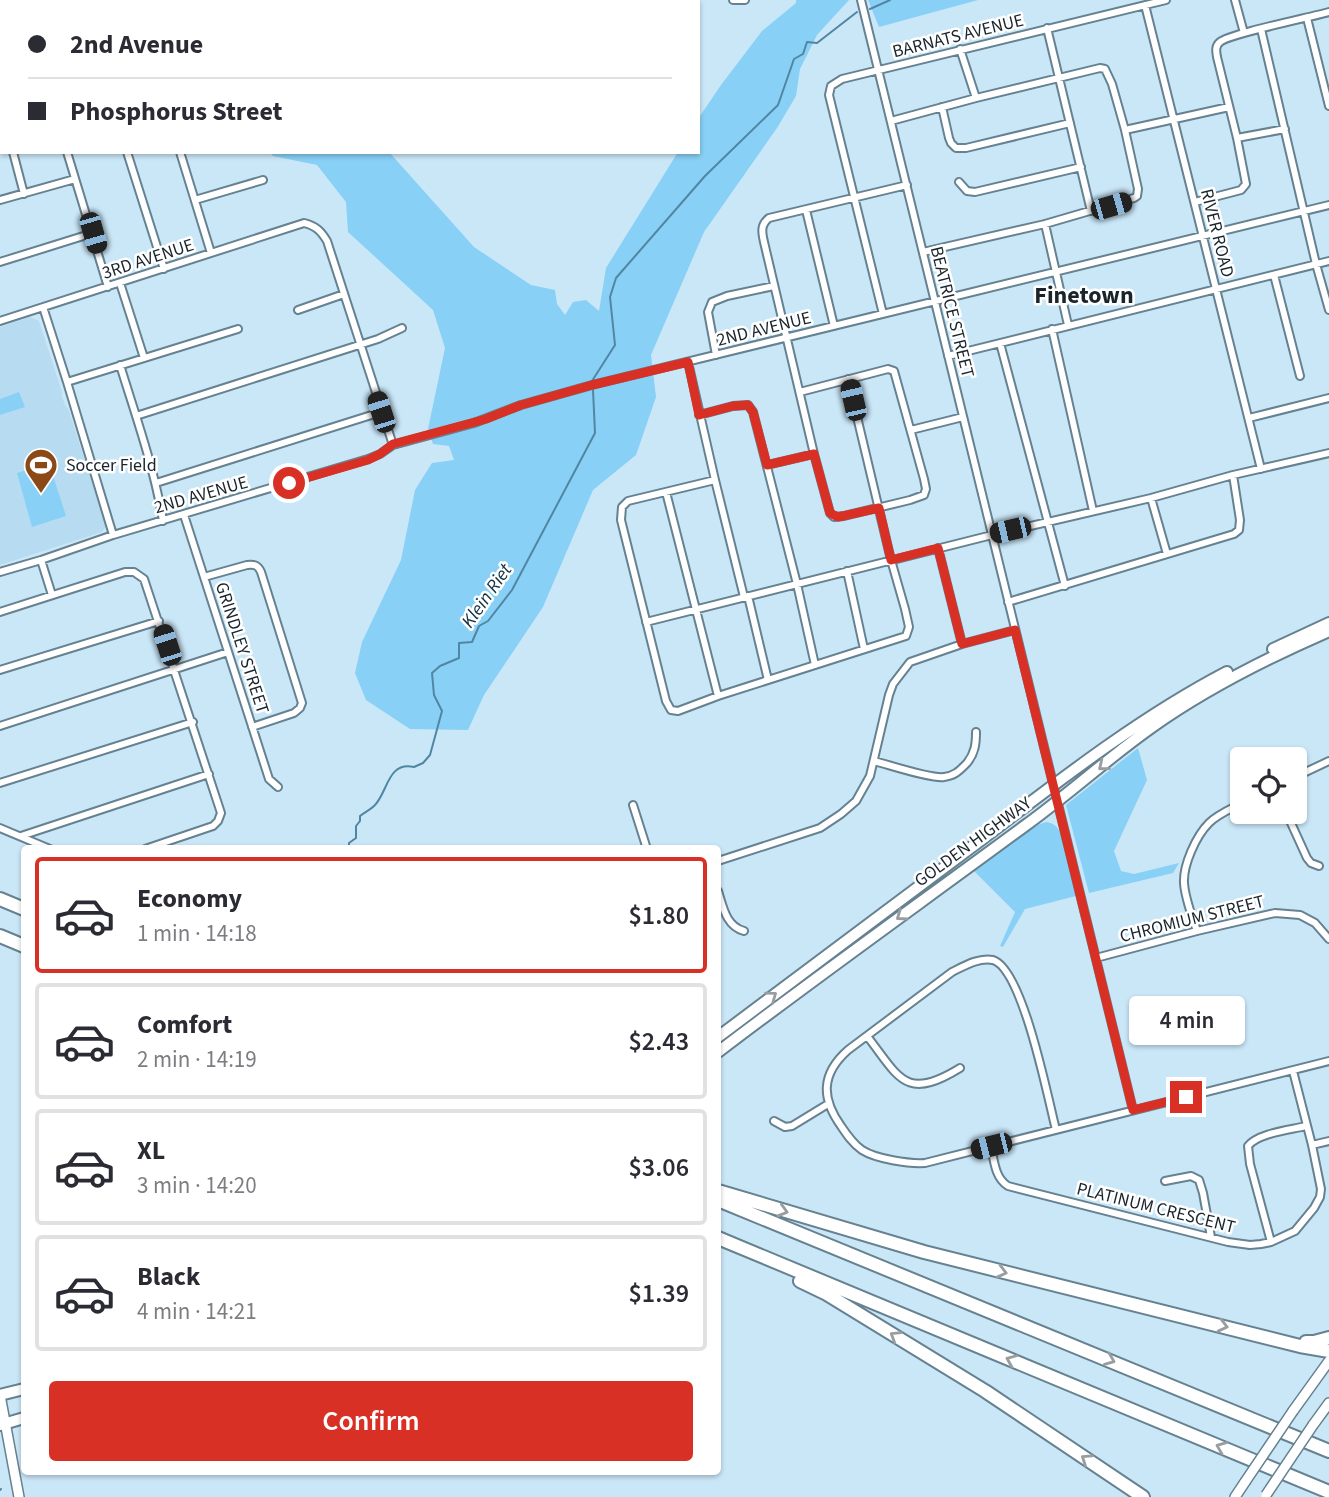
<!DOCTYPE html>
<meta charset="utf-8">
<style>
body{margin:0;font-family:"Source Sans 3",sans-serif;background:#f2f2f3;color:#2b2b33;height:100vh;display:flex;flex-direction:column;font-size:26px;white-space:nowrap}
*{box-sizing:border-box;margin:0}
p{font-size:23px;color:#7c7c81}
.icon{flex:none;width:38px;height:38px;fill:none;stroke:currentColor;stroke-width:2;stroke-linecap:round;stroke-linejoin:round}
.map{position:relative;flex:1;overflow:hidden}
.sheet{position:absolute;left:21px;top:845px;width:700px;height:630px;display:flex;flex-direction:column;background:#fff;border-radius:7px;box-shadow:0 2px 5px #0004}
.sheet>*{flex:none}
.banner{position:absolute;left:0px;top:0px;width:700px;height:154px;box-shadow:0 2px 5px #0004;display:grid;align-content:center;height:154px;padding:0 28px;background:#fff}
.controls{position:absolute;left:1230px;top:747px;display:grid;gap:14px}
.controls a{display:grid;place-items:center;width:77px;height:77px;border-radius:7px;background:#fff;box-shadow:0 2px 5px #0004;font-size:35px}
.end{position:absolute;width:32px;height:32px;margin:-16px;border:9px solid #d93025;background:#fff;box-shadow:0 0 0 4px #fff}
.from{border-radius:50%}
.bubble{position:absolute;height:49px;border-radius:7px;background:#fff;box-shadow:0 2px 5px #0004;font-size:23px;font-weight:600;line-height:49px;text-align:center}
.car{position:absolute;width:21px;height:42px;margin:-21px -10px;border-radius:9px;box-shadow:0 0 5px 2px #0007;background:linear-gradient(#222 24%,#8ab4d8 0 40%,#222 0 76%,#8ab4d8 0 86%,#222 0)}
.banner b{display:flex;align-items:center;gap:24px;height:66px;font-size:26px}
.banner b+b{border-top:2px solid #e1e1e2}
.banner i{width:18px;height:18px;background:#2b2b33}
ul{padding:12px 0 0;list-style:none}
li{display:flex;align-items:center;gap:21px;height:116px;margin:0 14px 10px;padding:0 14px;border:4px solid #e1e1e2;border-radius:7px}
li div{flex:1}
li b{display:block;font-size:26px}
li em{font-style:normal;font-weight:600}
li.selected{border-color:#d93025}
li>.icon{width:63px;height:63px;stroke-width:1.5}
.action{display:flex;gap:14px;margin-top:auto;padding:14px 28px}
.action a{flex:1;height:80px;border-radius:7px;background:#d93025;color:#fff;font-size:28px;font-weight:600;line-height:80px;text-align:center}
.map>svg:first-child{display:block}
.built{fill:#b7dcf1}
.green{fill:#88d0f6}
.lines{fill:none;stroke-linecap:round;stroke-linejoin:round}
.stream{stroke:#5186a3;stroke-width:2}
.minor-casing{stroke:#668190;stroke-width:10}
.secondary-casing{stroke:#668190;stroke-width:12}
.primary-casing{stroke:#668190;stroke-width:14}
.motorway-casing{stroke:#668190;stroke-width:16}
.minor{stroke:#fff;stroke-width:6}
.secondary{stroke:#fff;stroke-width:9}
.primary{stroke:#fff;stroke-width:10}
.motorway{stroke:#fff;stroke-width:12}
.secondary-bridge-casing{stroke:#668190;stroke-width:12;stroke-linecap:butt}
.secondary-bridge{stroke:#fff;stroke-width:9}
.oneway{stroke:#989da0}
.route{stroke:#d93025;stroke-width:9}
.labels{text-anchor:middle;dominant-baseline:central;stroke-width:5;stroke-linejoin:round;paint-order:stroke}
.street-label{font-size:18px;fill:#1a252b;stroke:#fff}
.poi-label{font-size:18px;fill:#1a252b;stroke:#fff;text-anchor:start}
.water-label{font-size:19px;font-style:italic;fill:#103141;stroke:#fff}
.district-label{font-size:24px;font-weight:bold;fill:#1a252b;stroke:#fff}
</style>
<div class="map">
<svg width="1329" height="1497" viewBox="0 0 1329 1497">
<rect width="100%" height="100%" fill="#cae7f8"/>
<path class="built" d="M30 317 39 321 62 392V397L66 407 68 408 106 526 102 532 0 565V327Z"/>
<path class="green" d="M796 0H849L817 35 800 69 796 96 777 128 704 232 651 355 656 397 636 455 593 490 543 607 484 695 468 730 410 729 366 700 355 673 362 642 401 560 415 490 432 463 454 460 449 446 433 444 428 429 445 348 433 310 348 232 346 202 317 165 273 156 270 152H389L474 247 531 285 555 290 557 304 565 315 573 302 586 300 599 311 606 268 678 152H698V119L721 85 762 31 796 3Z
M868 0H978L879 27Z
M19 392 25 407 0 415V399Z
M49 463 66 516 32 527 17 473Z
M1138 748 1147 780 1114 851 1121 871 1134 874 1179 863 1173 873 1089 893 1066 805Z
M1046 822C1054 823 1057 826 1061 834L1076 896 1025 909 1003 947 1000 946 1015 912 974 871 1037 825Z"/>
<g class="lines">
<path class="stream" d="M870 9 890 0
M592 381 615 345 610 297 616 278 705 176 778 105 794 59 803 54 807 42 817 43 857 12
M349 849V843L356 838V826L360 821V816C365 812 370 810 374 806 388 793 387 761 414 767L423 763 430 755 442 711 434 695 432 673 440 666 459 658V643L472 642 479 626 488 621 512 590 595 433 593 390
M0 1490 1 1489"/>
<defs>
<path id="minor" d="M223 0 224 2
M476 0 477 2 482 0
M612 0V2
M674 0 675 2
M733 0H745
M861 0 1133 1110
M1235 0 1244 33
M0 1 11 0
M207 2 213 0
M395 2 402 0
M1145 5 1261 469
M1307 18 1329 106
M1047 28 1091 211
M1261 29 1316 264 1329 310
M960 49 976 98
M0 68H2
M0 73 2 74
M942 107 949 138 951 143 956 148H966L1070 123
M891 121 976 98 1100 68 1105 69 1112 84 1125 130 1138 189 1137 196 1134 198 1045 224 923 252
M0 125H2
M1125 130 1229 107
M1237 138 1285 129
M13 152 24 194
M67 152 108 287
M127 152 164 269
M180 152 211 253
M959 182 967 191 975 192 1081 167
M0 200 75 179
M195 200 263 180
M1195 202 1241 190 1246 184 1237 138 1217 57C1216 51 1215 46 1220 42 1228 34 1312 17 1329 12
M806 210 834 326
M1045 224 1068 325
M0 262 93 233
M1274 275 1300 376
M120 283 144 358
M43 307 67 382 113 535
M298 310 344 294
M883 314 829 95 831 86 842 79 1166 0
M0 321 304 223C316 226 321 231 327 241L393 445
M1052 329 1093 511
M1000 343 1065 586
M716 355 708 312 712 302 727 296 774 286
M948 356 1329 261
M688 362 715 480 744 597
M120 365C136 417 154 467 163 521
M67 382 238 329
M800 392 888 369 894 371 924 479 926 489 924 495 910 500 844 516 834 517 830 513 814 454 764 242C762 233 760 225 769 218L907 185
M699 415 733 406 748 405 753 412 797 584 815 665
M136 416 378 339 402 328
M1249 418 1329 398
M911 430 963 417
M767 465 814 454
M715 480 628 501 622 507 621 520 666 701 671 710 678 711 718 696 906 636 909 627 905 609 891 560 848 379
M156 483 381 412
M666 492 718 696
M1151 498 1167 554
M184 515 269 779 278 787
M938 548 962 644
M41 560 52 595
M847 571 864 649
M0 572 41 560 113 535 368 459 380 454 393 445 474 423 521 405 592 385 1329 205
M204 577 247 565C254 564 258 565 261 572L302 703 300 708 294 713 252 727
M748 596 768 680
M1008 602 1234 534 1239 530 1240 520 1233 475
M0 612 125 572H134L144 579 221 813 218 821 213 826 145 849
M646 622 992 535 1151 498 1233 475 1329 453
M0 670 159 621
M0 726 228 652
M874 761C890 765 931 779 944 777 955 776 960 770 967 763 975 753 976 744 976 732
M1295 777 1329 761
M0 783 193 722
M633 805 647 849
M1286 812 1307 858 1311 863 1319 866
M0 828 50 849
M21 836 209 774
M718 861 820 828 841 814 856 801 870 776 889 695 893 684 910 662 962 644 1015 630
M718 891C723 907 726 926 744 931
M1197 931C1192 916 1185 899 1184 883 1183 865 1196 836 1209 823 1218 814 1231 809 1242 803
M1096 958 1197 931 1275 913 1300 915 1315 923 1329 939
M867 1036C899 1077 905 1102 960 1068
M774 1121 785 1127 792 1126 828 1104
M1056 1130C1048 1099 1023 969 993 960 979 957 964 966 952 972L848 1050C821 1074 821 1098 841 1126 847 1135 853 1144 862 1150 876 1159 909 1164 925 1163L1329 1061
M1312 1145 1329 1141
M991 1146C994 1161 995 1178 1008 1186L1228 1242 1250 1245 1261 1244 1271 1242 1295 1231 1314 1208 1320 1197 1321 1189 1312 1145 1293 1071
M1165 1181 1191 1176 1199 1180 1203 1193 1211 1237
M1271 1242 1250 1164 1248 1146C1258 1133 1290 1130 1306 1126"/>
<path id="secondary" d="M0 1395 19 1497
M1293 1411 1329 1361
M1313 1425 1329 1403
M1235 1497 1245 1482"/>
<path id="primary" d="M1273 649 1329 623
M718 1037C801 974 885 912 969 849 1051 787 1135 720 1227 672
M718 1052C819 975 923 901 1026 825 1069 794 1108 758 1152 727 1207 688 1267 658 1329 631
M0 1395 24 1389
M0 1425 24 1418"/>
<path id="motorway" d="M0 899 24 909
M0 936 24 946
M718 1191 924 1252 1300 1346 1329 1351
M718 1200 1329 1451
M718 1238 1329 1492
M800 1281 825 1293 985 1391 1143 1497
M1306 1342H1314L1329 1338"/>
</defs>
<use href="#minor" class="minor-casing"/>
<use href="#secondary" class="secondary-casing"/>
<use href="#primary" class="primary-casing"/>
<use href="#motorway" class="motorway-casing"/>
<use href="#minor" class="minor"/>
<use href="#secondary" class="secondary"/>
<use href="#primary" class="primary"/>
<use href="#motorway" class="motorway"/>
<defs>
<path id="secondary-bridge" d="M1245 1482 1293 1411
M1266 1495 1313 1425"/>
</defs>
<use href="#secondary-bridge" class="secondary-bridge-casing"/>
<use href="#secondary-bridge" class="secondary-bridge"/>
</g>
<defs><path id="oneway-chevron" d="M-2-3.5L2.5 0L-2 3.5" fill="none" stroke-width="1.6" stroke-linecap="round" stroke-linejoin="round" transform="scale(1.75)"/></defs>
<g class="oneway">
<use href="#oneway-chevron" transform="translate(1103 766) rotate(141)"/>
<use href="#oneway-chevron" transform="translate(901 916) rotate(145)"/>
<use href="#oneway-chevron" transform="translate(772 996) rotate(-36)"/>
<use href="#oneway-chevron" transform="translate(783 1211) rotate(16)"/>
<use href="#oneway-chevron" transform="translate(1002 1272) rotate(14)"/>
<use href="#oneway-chevron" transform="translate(1223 1326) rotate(14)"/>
<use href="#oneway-chevron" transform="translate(895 1336) rotate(-148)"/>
<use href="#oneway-chevron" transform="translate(1011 1360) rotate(-157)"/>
<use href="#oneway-chevron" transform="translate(1110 1360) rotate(22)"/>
<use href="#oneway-chevron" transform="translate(1221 1447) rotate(-158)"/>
<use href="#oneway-chevron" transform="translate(1086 1459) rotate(-146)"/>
</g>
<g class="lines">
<path class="route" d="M289 483 368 460 380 454 393 444 486 419 521 405 592 385 688 362 699 415 733 406 748 405 753 412 767 465 814 454 830 513 838 517 879 508 891 560 938 548 962 644 1015 630 1133 1110 1186 1097"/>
</g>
<defs>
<symbol id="stadium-pin" viewBox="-11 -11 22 30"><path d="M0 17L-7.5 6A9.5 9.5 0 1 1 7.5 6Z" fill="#8b4917" stroke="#fff"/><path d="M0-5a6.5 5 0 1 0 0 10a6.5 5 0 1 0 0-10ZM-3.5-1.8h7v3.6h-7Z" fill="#fff"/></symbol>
</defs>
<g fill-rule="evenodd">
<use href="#stadium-pin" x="22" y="446" width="38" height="52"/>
</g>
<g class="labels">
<g class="street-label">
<text transform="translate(958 36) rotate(-14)">BARNATS AVENUE</text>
<text transform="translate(1217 233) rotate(76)">RIVER ROAD</text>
<text transform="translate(148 259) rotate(-18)">3RD AVENUE</text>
<text transform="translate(952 312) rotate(76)">BEATRICE STREET</text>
<text transform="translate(764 329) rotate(-14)">2ND AVENUE</text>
<text transform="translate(201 495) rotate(-16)">2ND AVENUE</text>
<text transform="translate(242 648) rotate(72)">GRINDLEY STREET</text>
<text transform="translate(973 842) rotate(-36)">GOLDEN HIGHWAY</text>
<text transform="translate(1192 919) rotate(-14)">CHROMIUM STREET</text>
<text transform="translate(1156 1208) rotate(14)">PLATINUM CRESCENT</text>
</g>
<g class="poi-label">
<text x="66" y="465">Soccer Field</text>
</g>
<g class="water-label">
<text transform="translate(487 596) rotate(-55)">Klein Riet</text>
</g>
<g class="district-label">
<text x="1084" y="295">Finetown</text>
</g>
</g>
</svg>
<div class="controls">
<a><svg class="icon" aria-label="locate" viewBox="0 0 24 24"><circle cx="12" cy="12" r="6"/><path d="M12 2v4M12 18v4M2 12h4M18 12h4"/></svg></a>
</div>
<i class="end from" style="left:289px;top:483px"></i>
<i class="end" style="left:1186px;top:1097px"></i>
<div class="bubble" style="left:1129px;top:996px;width:116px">4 min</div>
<i class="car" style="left:1111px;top:206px;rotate:74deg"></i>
<i class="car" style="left:93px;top:233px;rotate:164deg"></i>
<i class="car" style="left:853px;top:400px;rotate:347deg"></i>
<i class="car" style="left:381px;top:412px;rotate:342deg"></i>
<i class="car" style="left:1010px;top:530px;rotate:257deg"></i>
<i class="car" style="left:167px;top:645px;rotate:342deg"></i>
<i class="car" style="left:991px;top:1146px;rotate:256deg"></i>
<div class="banner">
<b><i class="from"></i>2nd Avenue</b>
<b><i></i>Phosphorus Street</b>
</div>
<section class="sheet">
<ul>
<li class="selected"><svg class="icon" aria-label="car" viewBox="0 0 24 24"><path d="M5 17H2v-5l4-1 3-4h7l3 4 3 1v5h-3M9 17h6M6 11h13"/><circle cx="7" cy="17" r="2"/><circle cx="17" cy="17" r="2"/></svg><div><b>Economy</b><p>1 min · 14:18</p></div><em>$1.80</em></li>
<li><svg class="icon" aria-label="car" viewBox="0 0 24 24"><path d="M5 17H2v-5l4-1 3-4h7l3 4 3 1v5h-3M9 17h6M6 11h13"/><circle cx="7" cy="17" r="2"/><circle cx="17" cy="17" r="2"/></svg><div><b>Comfort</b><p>2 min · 14:19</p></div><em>$2.43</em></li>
<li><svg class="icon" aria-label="car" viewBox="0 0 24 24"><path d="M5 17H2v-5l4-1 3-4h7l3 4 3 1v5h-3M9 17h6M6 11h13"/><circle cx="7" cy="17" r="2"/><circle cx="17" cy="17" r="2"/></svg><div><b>XL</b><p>3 min · 14:20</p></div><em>$3.06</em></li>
<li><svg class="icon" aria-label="car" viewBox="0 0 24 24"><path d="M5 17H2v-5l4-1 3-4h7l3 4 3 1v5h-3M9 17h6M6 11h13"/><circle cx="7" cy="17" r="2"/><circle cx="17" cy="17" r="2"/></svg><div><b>Black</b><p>4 min · 14:21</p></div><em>$1.39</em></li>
</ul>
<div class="action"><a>Confirm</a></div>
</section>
</div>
